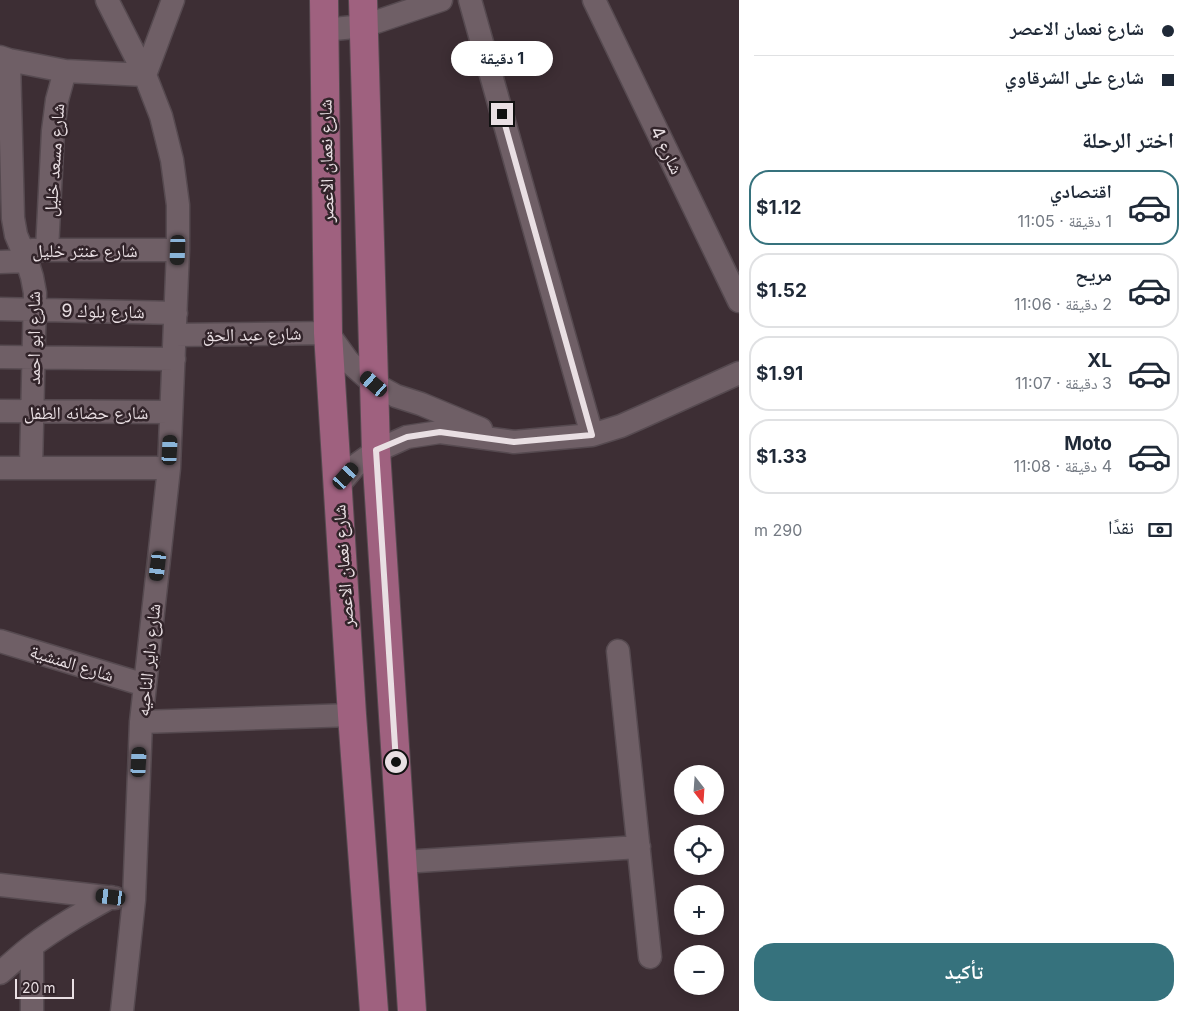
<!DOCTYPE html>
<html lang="ar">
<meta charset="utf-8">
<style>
body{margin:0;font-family:Inter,"Noto Naskh Arabic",sans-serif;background:#f2f2f3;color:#1f2937;direction:rtl;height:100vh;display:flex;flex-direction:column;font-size:19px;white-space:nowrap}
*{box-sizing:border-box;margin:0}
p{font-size:16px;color:#747a83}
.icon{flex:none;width:28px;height:28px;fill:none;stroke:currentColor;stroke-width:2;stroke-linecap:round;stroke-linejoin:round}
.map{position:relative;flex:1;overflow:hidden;direction:ltr}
.details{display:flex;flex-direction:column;background:#fff;width:450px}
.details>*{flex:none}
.guide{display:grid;align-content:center;height:110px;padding:0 15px;background:#fff}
.needle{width:32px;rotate:163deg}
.tools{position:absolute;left:674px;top:765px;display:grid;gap:10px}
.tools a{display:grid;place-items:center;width:50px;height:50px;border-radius:50%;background:#fff;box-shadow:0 2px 12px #0003;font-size:25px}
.scale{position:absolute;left:15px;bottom:12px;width:59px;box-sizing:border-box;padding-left:5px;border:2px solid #e9dfe3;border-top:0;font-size:14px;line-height:18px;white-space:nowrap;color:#e9dfe3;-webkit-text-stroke:4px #32242a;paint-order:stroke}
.end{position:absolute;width:22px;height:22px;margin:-11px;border:6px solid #e9dfe3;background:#111;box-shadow:0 0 0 2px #111}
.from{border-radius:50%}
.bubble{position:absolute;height:35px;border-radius:18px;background:#fff;box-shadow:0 2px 12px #0003;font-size:16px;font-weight:700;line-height:35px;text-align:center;direction:rtl}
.car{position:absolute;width:15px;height:30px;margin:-15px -8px;border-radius:6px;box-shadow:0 0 4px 1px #0007;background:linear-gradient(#222 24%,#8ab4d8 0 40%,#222 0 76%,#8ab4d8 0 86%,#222 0)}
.guide b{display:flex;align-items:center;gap:18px;height:48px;font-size:19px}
.guide b+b{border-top:1px solid #e0e1e3}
.guide i{width:12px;height:12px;background:#1f2937}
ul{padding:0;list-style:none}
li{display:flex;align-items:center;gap:15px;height:75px;margin:0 10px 8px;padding:0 5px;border:2px solid #e0e1e3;border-radius:20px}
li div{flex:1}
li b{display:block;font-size:19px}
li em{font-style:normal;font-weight:700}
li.selected{border-color:#36727d}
li>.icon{width:45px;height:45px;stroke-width:1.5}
h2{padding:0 15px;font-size:22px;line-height:60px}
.pay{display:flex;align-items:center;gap:12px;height:55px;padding:0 15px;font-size:19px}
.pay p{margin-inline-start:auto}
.action{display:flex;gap:10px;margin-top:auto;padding:10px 15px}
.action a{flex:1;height:58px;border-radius:20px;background:#36727d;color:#fff;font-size:20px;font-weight:700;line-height:58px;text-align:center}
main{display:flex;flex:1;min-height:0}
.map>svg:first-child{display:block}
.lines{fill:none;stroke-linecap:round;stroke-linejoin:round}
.minor-casing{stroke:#564a50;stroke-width:25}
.major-casing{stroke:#564a50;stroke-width:30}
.minor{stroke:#6f5f66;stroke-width:22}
.major{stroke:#9f617f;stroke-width:28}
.route{stroke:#e9dfe3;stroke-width:6}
.labels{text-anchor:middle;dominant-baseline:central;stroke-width:5;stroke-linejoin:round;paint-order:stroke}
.street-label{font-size:18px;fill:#e9dfe3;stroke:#32242a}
</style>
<main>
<section class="details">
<div class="guide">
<b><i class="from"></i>شارع نعمان الاعصر</b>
<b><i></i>شارع على الشرقاوي</b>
</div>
<h2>اختر الرحلة</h2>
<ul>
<li class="selected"><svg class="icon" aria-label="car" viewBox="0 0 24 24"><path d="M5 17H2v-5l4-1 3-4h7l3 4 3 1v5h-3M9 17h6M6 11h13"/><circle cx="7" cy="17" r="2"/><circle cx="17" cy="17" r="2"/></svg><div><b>اقتصادي</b><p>1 دقيقة · 11:05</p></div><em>$1.12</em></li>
<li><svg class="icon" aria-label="car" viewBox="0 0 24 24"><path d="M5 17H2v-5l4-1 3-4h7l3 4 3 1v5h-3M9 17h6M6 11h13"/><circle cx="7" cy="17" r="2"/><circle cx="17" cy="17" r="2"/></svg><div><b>مريح</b><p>2 دقيقة · 11:06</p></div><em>$1.52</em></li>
<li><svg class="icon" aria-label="car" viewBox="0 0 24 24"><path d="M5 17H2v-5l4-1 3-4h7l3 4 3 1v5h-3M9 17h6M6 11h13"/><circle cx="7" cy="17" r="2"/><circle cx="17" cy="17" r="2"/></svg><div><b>XL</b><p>3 دقيقة · 11:07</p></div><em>$1.91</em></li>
<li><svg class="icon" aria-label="car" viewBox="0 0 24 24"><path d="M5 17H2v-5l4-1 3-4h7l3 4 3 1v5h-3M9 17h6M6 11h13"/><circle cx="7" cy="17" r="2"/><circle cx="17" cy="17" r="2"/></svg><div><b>Moto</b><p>4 دقيقة · 11:08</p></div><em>$1.33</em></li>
</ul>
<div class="pay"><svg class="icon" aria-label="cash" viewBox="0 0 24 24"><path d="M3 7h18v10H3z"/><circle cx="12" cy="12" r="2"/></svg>نقدًا<p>290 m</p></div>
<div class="action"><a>تأكيد</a></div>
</section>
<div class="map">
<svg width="739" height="1011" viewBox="0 0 739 1011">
<rect width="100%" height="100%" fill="#3d2e34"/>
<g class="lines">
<defs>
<path id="minor" d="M107 0 145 75 161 116 172 160 178 205V250L169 468 141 722 134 900 122 1011
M470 0 592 435
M594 0 739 301
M324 30 364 26 441 0
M0 57 9 60 65 71 145 75
M9 60 13 218 16 235 27 261 32 277 35 293 31 468
M145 75 173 0
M32 250H178
M47 250 53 131 57 100 65 71
M0 262 27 261
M0 309 176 313
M175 335 328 333 348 361 374 384 396 396 421 404 481 429
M0 357 174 359
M0 411 171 412
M0 468H169
M338 486 355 466 376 451 407 437 440 432 514 442 592 435 621 426 646 415 739 373
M0 641 145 685
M618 651 650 957
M141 722 352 715
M402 862 639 847
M0 885 115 898
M0 973C11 964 21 954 32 946 57 927 84 912 111 897
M32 1011V946"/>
<path id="major" d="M324 0 328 333 352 715 374 1011
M363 0 376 451 412 1011"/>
</defs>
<use href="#minor" class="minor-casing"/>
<use href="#major" class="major-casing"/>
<use href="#minor" class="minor"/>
<use href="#major" class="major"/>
</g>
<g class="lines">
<path class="route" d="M396 762 376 450 407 437 440 432 514 442 592 435 502 114"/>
</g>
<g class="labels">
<g class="street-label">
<text transform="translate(667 150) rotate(64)">شارع 4</text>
<text transform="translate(54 160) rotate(-86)">شارع مسعد خليل</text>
<text transform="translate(326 161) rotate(-91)">شارع نعمان الاعصر</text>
<text x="85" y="250">شارع عنتر خليل</text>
<text transform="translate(103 311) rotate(1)">شارع بلوك 9</text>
<text transform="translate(252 334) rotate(-1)">شارع عبد الحق</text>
<text transform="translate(33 338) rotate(-90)">شارع ابو احمد</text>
<text x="86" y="412">شارع حضانه الطفل</text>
<text transform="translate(343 566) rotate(-94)">شارع نعمان الاعصر</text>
<text transform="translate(148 660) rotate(-84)">شارع داير الناحيه</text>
<text transform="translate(72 663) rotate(17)">شارع المنشية</text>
</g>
</g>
</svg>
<div class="tools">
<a><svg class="needle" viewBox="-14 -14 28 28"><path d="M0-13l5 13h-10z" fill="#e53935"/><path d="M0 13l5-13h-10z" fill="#747a83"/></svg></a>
<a><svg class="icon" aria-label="locate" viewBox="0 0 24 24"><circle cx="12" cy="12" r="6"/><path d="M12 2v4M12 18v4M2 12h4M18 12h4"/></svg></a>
<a>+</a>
<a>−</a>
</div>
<div class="scale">20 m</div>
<i class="end from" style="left:396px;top:762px"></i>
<i class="end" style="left:502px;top:114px"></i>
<div class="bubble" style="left:451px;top:41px;width:102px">1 دقيقة</div>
<i class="car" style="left:178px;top:250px;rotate:182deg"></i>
<i class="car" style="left:374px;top:384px;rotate:311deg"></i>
<i class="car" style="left:170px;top:450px;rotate:3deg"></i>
<i class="car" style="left:346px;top:476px;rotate:42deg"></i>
<i class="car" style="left:158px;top:566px;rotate:187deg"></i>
<i class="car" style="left:139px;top:762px;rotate:3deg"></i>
<i class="car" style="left:111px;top:897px;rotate:277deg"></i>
</div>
</main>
